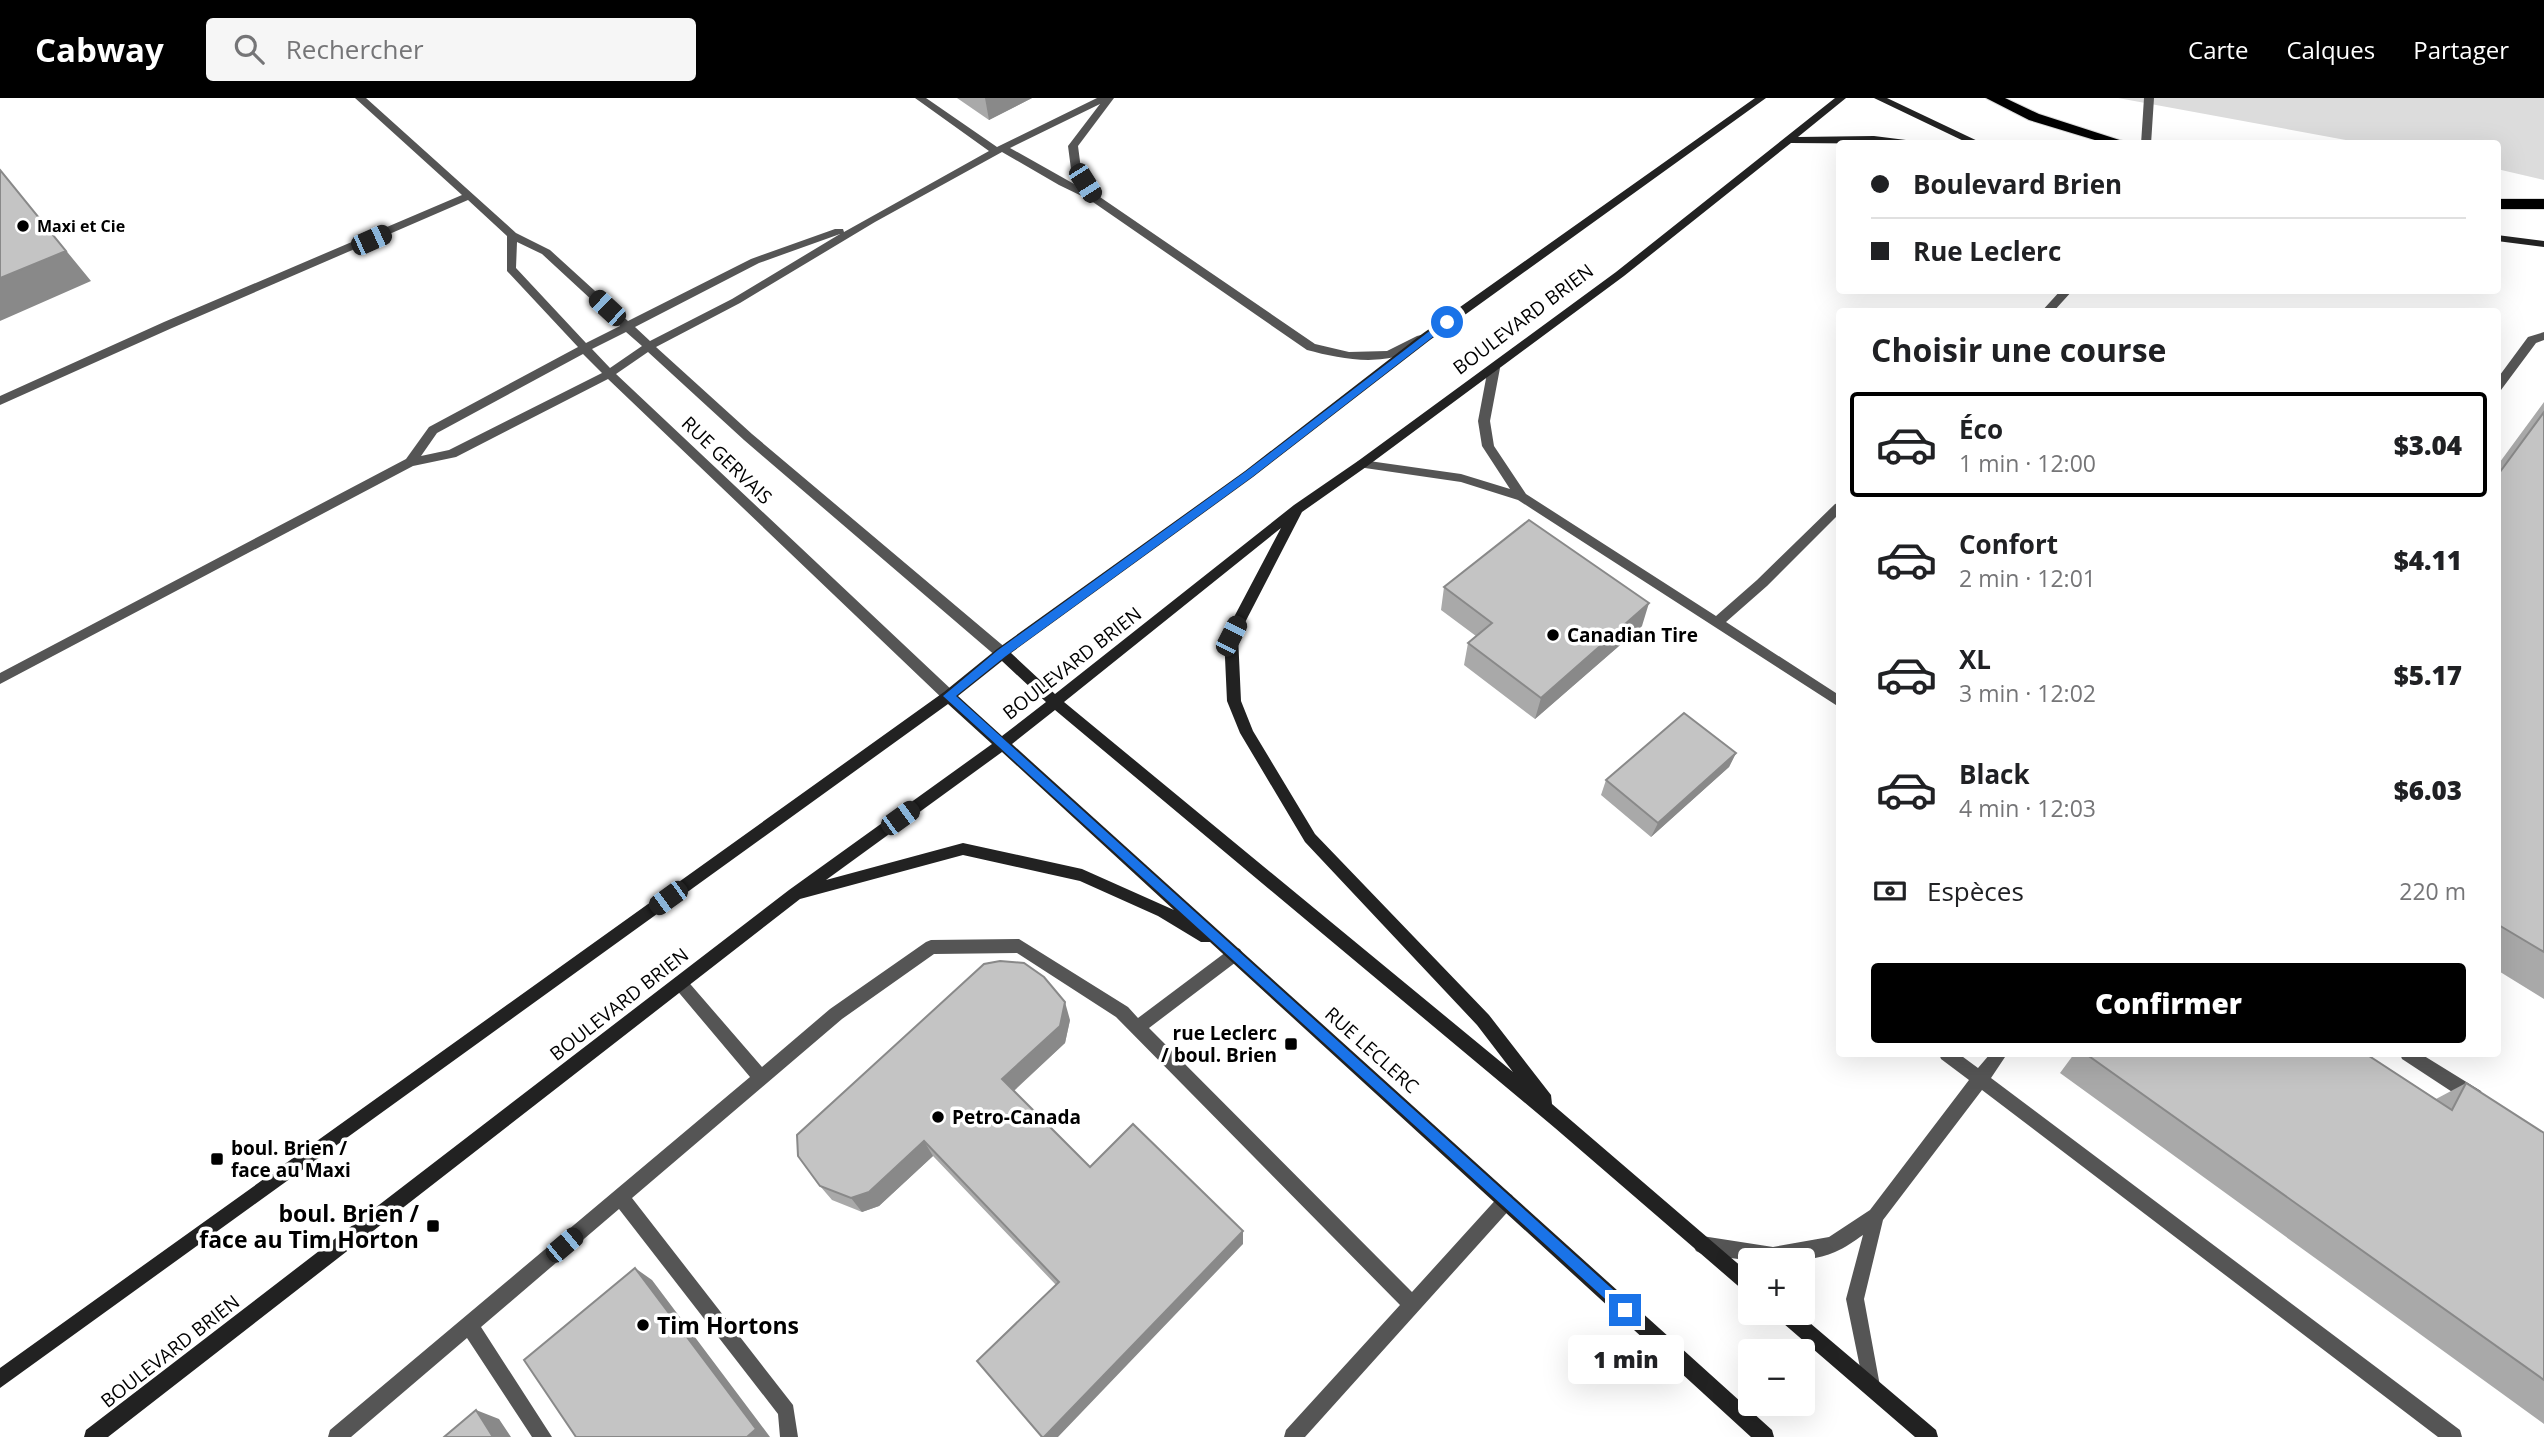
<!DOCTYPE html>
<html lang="fr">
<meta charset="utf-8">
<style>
body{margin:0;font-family:"Open Sans",sans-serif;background:#f6f6f6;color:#202124;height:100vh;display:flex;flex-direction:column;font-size:26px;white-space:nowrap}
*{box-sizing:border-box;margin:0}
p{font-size:23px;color:#757577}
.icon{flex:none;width:38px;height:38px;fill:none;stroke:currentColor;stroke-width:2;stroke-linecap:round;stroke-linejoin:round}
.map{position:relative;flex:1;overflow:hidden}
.drawer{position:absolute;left:1836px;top:210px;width:665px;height:749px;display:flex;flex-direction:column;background:#fff;border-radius:7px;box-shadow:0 7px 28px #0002}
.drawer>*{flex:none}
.hud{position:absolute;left:1836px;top:42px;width:665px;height:154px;border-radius:7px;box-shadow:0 7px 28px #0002;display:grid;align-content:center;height:154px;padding:0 35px;background:#fff}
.controls{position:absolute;left:1738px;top:1150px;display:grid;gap:14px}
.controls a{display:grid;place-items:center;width:77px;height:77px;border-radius:7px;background:#fff;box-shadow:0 7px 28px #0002;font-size:35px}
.end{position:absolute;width:32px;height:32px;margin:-16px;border:9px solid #1a73e8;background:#fff;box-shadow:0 0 0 4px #fff}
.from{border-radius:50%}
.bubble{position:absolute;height:49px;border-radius:7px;background:#fff;box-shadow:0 7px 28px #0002;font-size:23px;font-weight:800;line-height:49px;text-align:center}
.car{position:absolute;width:21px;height:42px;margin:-21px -10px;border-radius:9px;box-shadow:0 0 5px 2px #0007;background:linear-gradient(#222 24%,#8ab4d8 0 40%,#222 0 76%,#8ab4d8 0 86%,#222 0)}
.hud b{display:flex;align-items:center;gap:24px;height:66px;font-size:26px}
.hud b+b{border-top:2px solid #e0e0e0}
.hud i{width:18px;height:18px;background:#202124}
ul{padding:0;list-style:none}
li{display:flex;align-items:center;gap:21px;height:105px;margin:0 14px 10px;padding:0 21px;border:4px solid transparent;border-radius:7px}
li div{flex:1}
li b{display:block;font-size:26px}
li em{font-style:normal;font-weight:800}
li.selected{border-color:#000}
li>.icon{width:63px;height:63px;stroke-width:1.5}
h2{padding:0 35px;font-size:32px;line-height:84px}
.pay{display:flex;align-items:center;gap:18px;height:77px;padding:0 35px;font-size:26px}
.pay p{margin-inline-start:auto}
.button{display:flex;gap:14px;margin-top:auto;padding:14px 35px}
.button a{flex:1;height:80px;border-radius:7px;background:#000;color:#fff;font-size:28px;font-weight:800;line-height:80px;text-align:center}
header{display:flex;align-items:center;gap:42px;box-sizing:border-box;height:98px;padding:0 35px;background:#000;color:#fff}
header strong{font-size:33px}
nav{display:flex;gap:38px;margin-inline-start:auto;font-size:24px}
.search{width:490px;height:63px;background:#f6f6f6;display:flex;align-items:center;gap:18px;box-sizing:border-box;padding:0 24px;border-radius:7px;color:#757577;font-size:26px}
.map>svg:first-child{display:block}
.green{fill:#dcdcdc}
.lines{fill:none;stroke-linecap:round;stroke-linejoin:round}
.highway-casing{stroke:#dbdbdb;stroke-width:2}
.lane{fill:#555;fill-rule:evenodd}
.secondary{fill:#222;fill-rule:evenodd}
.highway{fill:#000;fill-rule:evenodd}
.wall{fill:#a9a9a9}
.shaded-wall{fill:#898989}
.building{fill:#c4c4c4;stroke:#898989;stroke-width:2}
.route{fill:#1a73e8}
.poi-dot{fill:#000;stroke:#fff;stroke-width:2.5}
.labels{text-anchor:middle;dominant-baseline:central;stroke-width:7;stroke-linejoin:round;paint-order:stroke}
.far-poi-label{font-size:16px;font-weight:bold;fill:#000;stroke:#fff;text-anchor:start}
.street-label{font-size:19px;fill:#000;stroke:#fff}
.poi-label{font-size:19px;font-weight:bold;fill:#000;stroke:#fff;text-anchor:start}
.near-poi-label{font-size:23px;font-weight:bold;fill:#000;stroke:#fff;text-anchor:end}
</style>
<header>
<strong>Cabway</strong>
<div class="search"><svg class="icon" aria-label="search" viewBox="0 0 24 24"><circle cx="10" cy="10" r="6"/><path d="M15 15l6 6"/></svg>Rechercher</div>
<nav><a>Carte</a><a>Calques</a><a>Partager</a></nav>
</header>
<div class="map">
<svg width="2544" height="1339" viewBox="0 0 2544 1339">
<rect width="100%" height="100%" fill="#fff"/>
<path class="green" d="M2118 0H2544V82L2497 71V46L2362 45Z"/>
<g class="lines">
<defs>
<path id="highway" d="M1986 0H2005L2039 16 2132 46H2108L2029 22Z
M2497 101H2544V111H2497Z"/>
</defs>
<use href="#highway" class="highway-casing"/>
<path class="lane" d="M355 0H366L516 135 550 152 628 223 751 161 835 131H843L844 134 989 53 915 0H926L997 49 1097 0H1114L1078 48 1081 71 1097 97 1315 246 1349 254 1387 253 1417 238 1421 237 1427 241C1395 272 1345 262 1307 252L1090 102 1059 87 1002 54 875 124 740 205 656 249 752 336 1007 551 1009 555 1007 559H997L744 342 648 254 616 276 954 594 956 598 954 602H944L608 281 456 359 413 368 0 586V575L406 361 429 329 578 249 507 173V138L468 102 172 230 0 307V298L164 224 462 97ZM1100 6 1068 48 1071 71 1083 91 1010 50ZM840 136 732 201 650 243 635 229 759 165ZM517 144 542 156 620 228 586 245 516 170ZM626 234 642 248 610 270 592 251ZM583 256 602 275 449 352 421 358 437 335Z
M2144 0H2154L2151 46H2141Z
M2061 192H2073L2053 214H2041Z
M2544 234V242L2536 245 2501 292 2497 293V281L2528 239Z
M1494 266 1500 270 1490 323 1494 348 1526 396 1716 518 1757 482 1835 406 1839 405V416L1767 488 1726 524 1839 597V609L1518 402 1461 384 1358 369 1356 366 1358 363 1362 362 1461 376 1510 391 1482 348 1478 323 1488 270Z
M1019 841 1128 909 1138 920 1230 851 1235 849 1240 851 1243 856 1240 861 1149 930 1412 1194 1500 1097 1506 1095 1512 1097 1514 1103 1512 1109 1305 1339H1284L1286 1332 1400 1207 1116 919 1017 855 934 856 842 921 632 1100 793 1307 798 1339H780L778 1316 619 1111 481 1229 552 1339H532L467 1240 351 1339H328L330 1332 750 979 675 890 672 885 675 880 680 878 685 880 762 969 830 911 926 844 931 842Z
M1939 956H1959L1978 970 1990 956H2007L1991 980 2460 1332 2462 1339H2438L1982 992 1883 1122 1864 1201 1880 1288 1877 1294 1871 1297 1865 1294 1846 1201 1863 1137C1854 1143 1845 1150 1835 1154 1797 1170 1741 1162 1702 1156L1696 1153 1693 1147 1696 1141 1702 1138 1773 1149 1829 1139 1870 1112 1969 982 1941 961Z
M2400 956H2421L2481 993 2483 999 2481 1005 2475 1007 2469 1005 2402 961Z"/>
<path class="secondary" d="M1755 0H1766L1430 242 1253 379 1011 555 1055 596 1294 407 1358 363 1616 174 1835 0H1846L1798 39 1874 38 1922 44 1924 46 1791 45 1624 178 1366 369 1302 414 1238 538 1241 603 1253 633 1315 736 1489 917 1551 997 1552 1006 1750 1176V1196L1744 1193 1555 1030 1055 612 1012 646 1772 1332 1774 1339H1751L1210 844H1201L1158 818 1080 783 963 757 800 801 108 1339H84L86 1332 789 792 992 646 948 606 0 1290V1270L944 594 997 551 1245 373 1422 236ZM1281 430 1224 538 1227 603 1240 635 1305 744 1477 927 1513 974 1064 604ZM1002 563 1046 604 1002 638 958 598ZM1002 654 1174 812 1082 771 963 745 826 782Z
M1874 0H1887L1984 46H1970Z
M2497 137 2544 143V149L2497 143Z
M1774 1214H1797L1936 1332 1938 1339H1915L1777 1220Z"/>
<use href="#highway" class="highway"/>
</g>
<path class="wall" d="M957 0H1032L989 22Z
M2544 304V901L2497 872V368Z
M1444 489 1642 528 1535 621 1464 567 1468 545 1476 538 1441 512Z
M1736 655 1729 669 1651 739 1601 697 1606 682Z
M1070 922 1065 945 1014 993 1090 1069 1243 1133V1146L1056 1187 933 1058 879 1108 862 1114 832 1102 820 1088Z
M2074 956H2366L2436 1001 2466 985 2544 1035V1326L2060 975Z"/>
<path class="shaded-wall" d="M985 0H1032L989 22Z
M0 72 91 183 0 223Z
M1649 505 1642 528 1535 621 1541 600Z
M1736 655 1729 669 1651 739 1658 725Z
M1065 904 1070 922 1065 945 1009 997 1002 981Z
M924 1043 933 1058 879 1108 862 1114 851 1100Z
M1243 1133V1146L1058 1339H1044Z
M635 1170 652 1182 770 1339H747Z
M476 1312 499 1321 511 1339H493Z"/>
<path class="building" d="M0 72 66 153 0 180Z
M2544 314V854L2497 826V378Z
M1529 422 1649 505 1541 600 1468 545 1492 525 1444 489Z
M1684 615 1736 655 1658 725 1606 682Z
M1000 863 1024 865 1044 879 1065 904 1060 928 1002 981 1090 1069 1133 1026 1243 1133 1044 1339H1042L977 1263 1059 1184 924 1043 869 1094 851 1100 820 1088 798 1058 797 1037 984 866Z
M2086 956H2366L2452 1012 2466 985 2544 1035V1282Z
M635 1170 756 1331 747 1339H576L524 1262Z
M476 1312 493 1339H444Z"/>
<path class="route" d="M1444 222 1452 224 1252 379 1006 558 956 598 1630 1207 1632 1212 1630 1217 1625 1219 943 598 998 552 1245 374Z"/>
<g class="poi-dot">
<circle cx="23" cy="128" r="7"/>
<circle cx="1553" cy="537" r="7"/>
<rect x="1284" y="939" width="14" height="14" rx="3.5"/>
<circle cx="938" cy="1019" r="7"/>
<rect x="210" y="1054" width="14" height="14" rx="3.5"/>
<rect x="426" y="1121" width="14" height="14" rx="3.5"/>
<circle cx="643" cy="1227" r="7"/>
</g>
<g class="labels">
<g class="far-poi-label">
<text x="37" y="128">Maxi et Cie</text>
</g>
<g class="street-label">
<text transform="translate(1523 221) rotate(-37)">BOULEVARD BRIEN</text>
<text transform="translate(727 362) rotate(44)">RUE GERVAIS</text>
<text transform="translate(1072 565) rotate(-38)">BOULEVARD BRIEN</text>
<text transform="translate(619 906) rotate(-38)">BOULEVARD BRIEN</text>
<text transform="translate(1372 952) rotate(42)">RUE LECLERC</text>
<text transform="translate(170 1253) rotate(-38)">BOULEVARD BRIEN</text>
</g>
<g class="poi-label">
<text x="1567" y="537">Canadian Tire</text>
<text x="1277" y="935" text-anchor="end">rue Leclerc<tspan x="1277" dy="22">/ boul. Brien</tspan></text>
<text x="952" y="1019">Petro-Canada</text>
<text x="231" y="1050">boul. Brien /<tspan x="231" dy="22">face au Maxi</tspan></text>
</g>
<g class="near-poi-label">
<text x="419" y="1115">boul. Brien /<tspan x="419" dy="26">face au Tim Horton</tspan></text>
<text x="657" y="1227" text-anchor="start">Tim Hortons</text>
</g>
</g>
</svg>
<div class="controls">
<a>+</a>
<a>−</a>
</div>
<i class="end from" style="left:1447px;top:224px"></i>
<i class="end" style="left:1625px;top:1212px"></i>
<div class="bubble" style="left:1568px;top:1237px;width:116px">1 min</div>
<i class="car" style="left:1085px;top:85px;rotate:148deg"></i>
<i class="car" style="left:371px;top:142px;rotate:66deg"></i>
<i class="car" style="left:607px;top:210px;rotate:313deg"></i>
<i class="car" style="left:1231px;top:538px;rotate:27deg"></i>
<i class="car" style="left:900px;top:720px;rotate:54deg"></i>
<i class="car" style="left:668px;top:800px;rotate:234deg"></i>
<i class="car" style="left:564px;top:1147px;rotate:50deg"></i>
<div class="hud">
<b><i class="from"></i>Boulevard Brien</b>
<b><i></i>Rue Leclerc</b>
</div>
<section class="drawer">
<h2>Choisir une course</h2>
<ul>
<li class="selected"><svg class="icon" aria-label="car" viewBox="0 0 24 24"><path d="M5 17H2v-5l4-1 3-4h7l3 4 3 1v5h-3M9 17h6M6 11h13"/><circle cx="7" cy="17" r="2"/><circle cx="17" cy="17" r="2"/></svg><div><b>Éco</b><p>1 min · 12:00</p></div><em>$3.04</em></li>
<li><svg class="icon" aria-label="car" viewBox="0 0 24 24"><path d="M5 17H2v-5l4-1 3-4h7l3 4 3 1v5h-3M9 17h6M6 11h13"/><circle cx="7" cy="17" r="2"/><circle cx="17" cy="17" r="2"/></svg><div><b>Confort</b><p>2 min · 12:01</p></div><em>$4.11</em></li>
<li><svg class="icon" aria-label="car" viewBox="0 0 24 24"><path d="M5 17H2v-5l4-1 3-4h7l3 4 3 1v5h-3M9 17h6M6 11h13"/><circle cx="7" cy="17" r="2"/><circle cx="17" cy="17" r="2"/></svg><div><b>XL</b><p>3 min · 12:02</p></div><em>$5.17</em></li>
<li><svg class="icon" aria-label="car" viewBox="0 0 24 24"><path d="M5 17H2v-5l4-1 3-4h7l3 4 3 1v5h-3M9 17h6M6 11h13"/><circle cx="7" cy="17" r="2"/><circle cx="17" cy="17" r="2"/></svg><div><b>Black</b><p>4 min · 12:03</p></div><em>$6.03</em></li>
</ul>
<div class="pay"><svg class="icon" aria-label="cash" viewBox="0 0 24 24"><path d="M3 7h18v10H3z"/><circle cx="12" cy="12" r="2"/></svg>Espèces<p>220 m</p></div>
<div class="button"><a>Confirmer</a></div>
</section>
</div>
